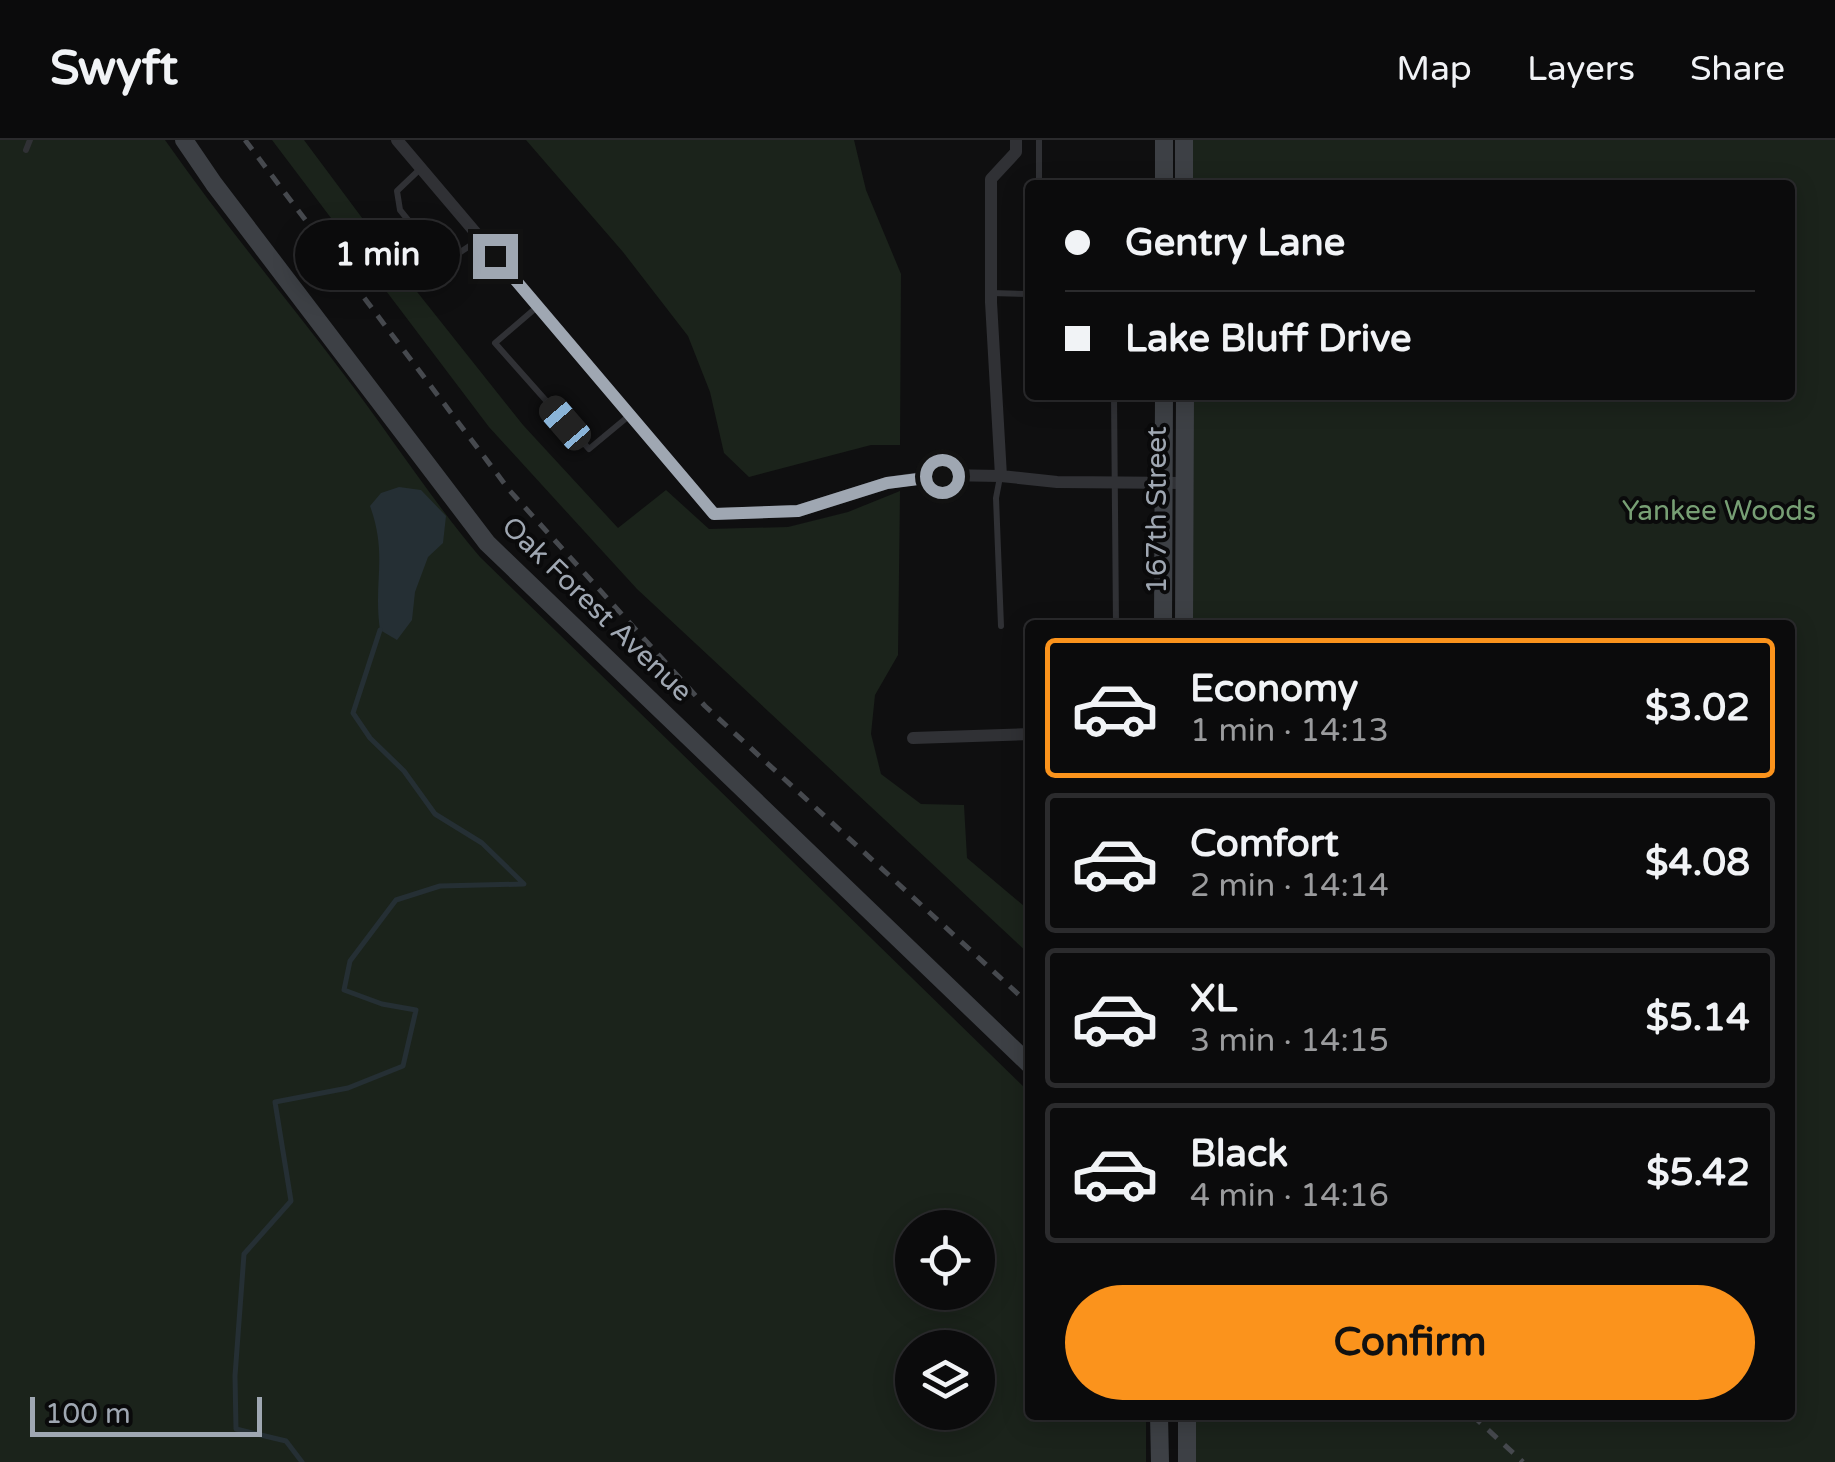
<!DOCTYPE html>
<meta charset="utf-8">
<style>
body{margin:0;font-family:"Varela Round",sans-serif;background:#19191a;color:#f1f3f6;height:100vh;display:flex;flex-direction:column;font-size:38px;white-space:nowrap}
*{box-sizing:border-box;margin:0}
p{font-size:32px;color:#9a9b9d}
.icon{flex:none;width:55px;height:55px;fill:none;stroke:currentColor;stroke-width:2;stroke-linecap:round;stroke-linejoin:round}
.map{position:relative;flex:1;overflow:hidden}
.panel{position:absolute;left:1025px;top:480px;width:770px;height:800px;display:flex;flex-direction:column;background:#0b0b0c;border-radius:10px;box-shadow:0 5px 25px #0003,0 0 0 2px #2b2b2d}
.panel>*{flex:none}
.hud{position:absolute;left:1025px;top:40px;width:770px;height:220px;border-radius:10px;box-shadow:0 5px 25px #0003,0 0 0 2px #2b2b2d;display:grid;align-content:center;height:220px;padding:0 40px;background:#0b0b0c}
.fabs{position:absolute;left:895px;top:1070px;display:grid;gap:20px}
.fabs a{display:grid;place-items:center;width:100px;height:100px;border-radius:50%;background:#0b0b0c;box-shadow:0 5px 25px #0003,0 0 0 2px #2b2b2d;font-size:50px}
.scale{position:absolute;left:30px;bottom:25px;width:232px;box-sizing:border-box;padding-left:10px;border:5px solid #9fa7b2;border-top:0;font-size:28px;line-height:35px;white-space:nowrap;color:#9fa7b2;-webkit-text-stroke:8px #0a0a0b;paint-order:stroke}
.end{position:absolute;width:45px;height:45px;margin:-22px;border:12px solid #9fa7b2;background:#111;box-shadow:0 0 0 5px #111}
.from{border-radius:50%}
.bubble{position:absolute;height:70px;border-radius:35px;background:#0b0b0c;box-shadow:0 5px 25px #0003,0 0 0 2px #2b2b2d;font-size:32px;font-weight:700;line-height:70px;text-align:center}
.car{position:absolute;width:30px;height:60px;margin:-30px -15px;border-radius:12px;box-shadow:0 0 8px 2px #0007;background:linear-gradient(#222 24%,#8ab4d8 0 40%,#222 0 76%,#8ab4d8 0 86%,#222 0)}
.hud b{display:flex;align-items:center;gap:35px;height:95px;font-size:38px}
.hud b+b{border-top:2px solid #2b2b2d}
.hud i{width:25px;height:25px;background:#f1f3f6}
ul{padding:18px 0 0;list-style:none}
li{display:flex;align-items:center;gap:30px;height:140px;margin:0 20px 15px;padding:0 20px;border:5px solid #2b2b2d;border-radius:10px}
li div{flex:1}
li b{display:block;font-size:38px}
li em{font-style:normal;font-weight:700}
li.current{border-color:#fb931c}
li>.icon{width:90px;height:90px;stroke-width:1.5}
.button{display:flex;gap:20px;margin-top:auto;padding:20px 40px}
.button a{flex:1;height:115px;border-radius:60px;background:#fb931c;color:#111;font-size:40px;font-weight:700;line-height:115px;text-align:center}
header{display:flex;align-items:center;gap:60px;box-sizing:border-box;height:140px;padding:0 50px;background:#0b0b0c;border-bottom:2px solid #2b2b2d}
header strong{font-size:48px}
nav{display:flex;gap:55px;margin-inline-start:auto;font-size:35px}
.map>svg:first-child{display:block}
.green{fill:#1b231b;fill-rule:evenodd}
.water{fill:#252f34}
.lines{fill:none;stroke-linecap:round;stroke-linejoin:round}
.stream{stroke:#252f34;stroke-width:5}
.lane{stroke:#303135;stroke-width:6}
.street{stroke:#303135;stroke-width:12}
.secondary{stroke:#3d4045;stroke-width:18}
.rail{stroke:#46494e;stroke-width:5;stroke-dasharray:12 10;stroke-linecap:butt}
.route{stroke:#9fa7b2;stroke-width:12}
.labels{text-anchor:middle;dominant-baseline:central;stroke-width:8;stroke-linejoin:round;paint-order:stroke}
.street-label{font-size:28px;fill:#9fa7b2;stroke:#0a0a0b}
.park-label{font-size:28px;fill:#779f74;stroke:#0a0a0b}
</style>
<header>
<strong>Swyft</strong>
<nav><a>Map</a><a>Layers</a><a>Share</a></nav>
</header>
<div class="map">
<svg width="1835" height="1322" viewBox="0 0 1835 1322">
<rect width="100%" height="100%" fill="#0f0f10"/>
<path class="green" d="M0 0H165C221 80 283 154 342 232 389 293 430 358 480 417L1030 953V1275H1146V1322H0ZM912 1088H978V1152H912ZM912 1208H978V1272H912Z
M272 0H304L418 153 523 285 618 388 666 350 709 389 788 387 848 372 900 351 898 515 875 555 871 594 881 634 921 664 964 665 967 718 1030 771V815L637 449 489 287Z
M526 0H854L866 50 901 134 900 305H871L749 337 724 313 710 252 688 196 623 112Z
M1192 0H1835V1322H1195V1275H1790V485H1192V255H1790V45H1192Z"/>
<path class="water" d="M399 347 421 350 446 376 443 403 428 417 415 452 412 480 397 500 380 490C373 441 388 416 370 366L381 353Z"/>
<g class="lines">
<path class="stream" d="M302 1322 286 1301 236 1289 235 1236 244 1114 291 1061 275 962 348 948 403 926 416 870 382 864 344 850 350 821 396 760 440 746 524 744 482 703 435 674 404 631 370 598 353 573 380 490"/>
<path class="lane" d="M26 10 30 0
M419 30 397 51 400 70 438 117H453L480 99
M1039 45V0
M991 153 1030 154
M537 167 495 203 589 309 630 275
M1114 255 1116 485
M1000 337 996 358 1001 486"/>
<path class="street" d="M397 0 714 374 798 371 887 343 942 335 1001 336 1057 342 1186 343
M1001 336 991 162V39L1016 12V0
M913 598 1030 594"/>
<path class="secondary" d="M184 0 214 44 487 403 1030 925
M1164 0V45
M1184 0V45
M1163 485 1164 255
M1184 485 1185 255
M1159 1275 1160 1322
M1187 1275V1322"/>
<path class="rail" d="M245 0 510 351 705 566 1030 865
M1472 1275 1523 1322"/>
</g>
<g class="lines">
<path class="route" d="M495 116 714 374 798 371 887 343 942 336"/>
</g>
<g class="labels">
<g class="street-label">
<text transform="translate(1157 370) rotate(-90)">167th Street</text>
<text transform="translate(597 469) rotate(44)">Oak Forest Avenue</text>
</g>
<g class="park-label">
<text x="1719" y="371">Yankee Woods</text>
</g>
</g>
</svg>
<div class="fabs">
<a><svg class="icon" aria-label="locate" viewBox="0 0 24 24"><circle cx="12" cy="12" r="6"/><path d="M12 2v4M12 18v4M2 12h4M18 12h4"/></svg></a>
<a><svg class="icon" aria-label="layers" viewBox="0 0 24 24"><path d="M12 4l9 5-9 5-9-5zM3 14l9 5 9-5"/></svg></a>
</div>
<div class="scale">100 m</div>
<i class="end from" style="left:942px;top:336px"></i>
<i class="end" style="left:495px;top:116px"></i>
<div class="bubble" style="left:295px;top:80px;width:165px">1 min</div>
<i class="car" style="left:565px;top:283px;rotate:319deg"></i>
<div class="hud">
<b><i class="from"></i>Gentry Lane</b>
<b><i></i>Lake Bluff Drive</b>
</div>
<section class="panel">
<ul>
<li class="current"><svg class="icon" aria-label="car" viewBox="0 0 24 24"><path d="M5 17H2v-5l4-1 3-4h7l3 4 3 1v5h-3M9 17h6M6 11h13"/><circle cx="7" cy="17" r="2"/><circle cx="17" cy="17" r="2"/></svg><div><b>Economy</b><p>1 min · 14:13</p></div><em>$3.02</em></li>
<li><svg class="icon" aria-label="car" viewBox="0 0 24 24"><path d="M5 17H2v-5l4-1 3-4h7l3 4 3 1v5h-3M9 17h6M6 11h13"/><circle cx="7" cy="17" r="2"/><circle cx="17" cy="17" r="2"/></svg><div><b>Comfort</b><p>2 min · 14:14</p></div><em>$4.08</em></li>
<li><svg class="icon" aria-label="car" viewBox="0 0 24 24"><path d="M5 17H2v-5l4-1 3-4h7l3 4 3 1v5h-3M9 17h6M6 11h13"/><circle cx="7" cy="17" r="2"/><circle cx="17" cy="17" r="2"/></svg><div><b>XL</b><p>3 min · 14:15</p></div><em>$5.14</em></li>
<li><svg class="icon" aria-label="car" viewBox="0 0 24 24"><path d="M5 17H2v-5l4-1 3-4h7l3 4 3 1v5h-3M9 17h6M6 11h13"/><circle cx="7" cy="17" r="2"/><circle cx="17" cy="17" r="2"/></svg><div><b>Black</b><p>4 min · 14:16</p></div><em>$5.42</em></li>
</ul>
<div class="button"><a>Confirm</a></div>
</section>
</div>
